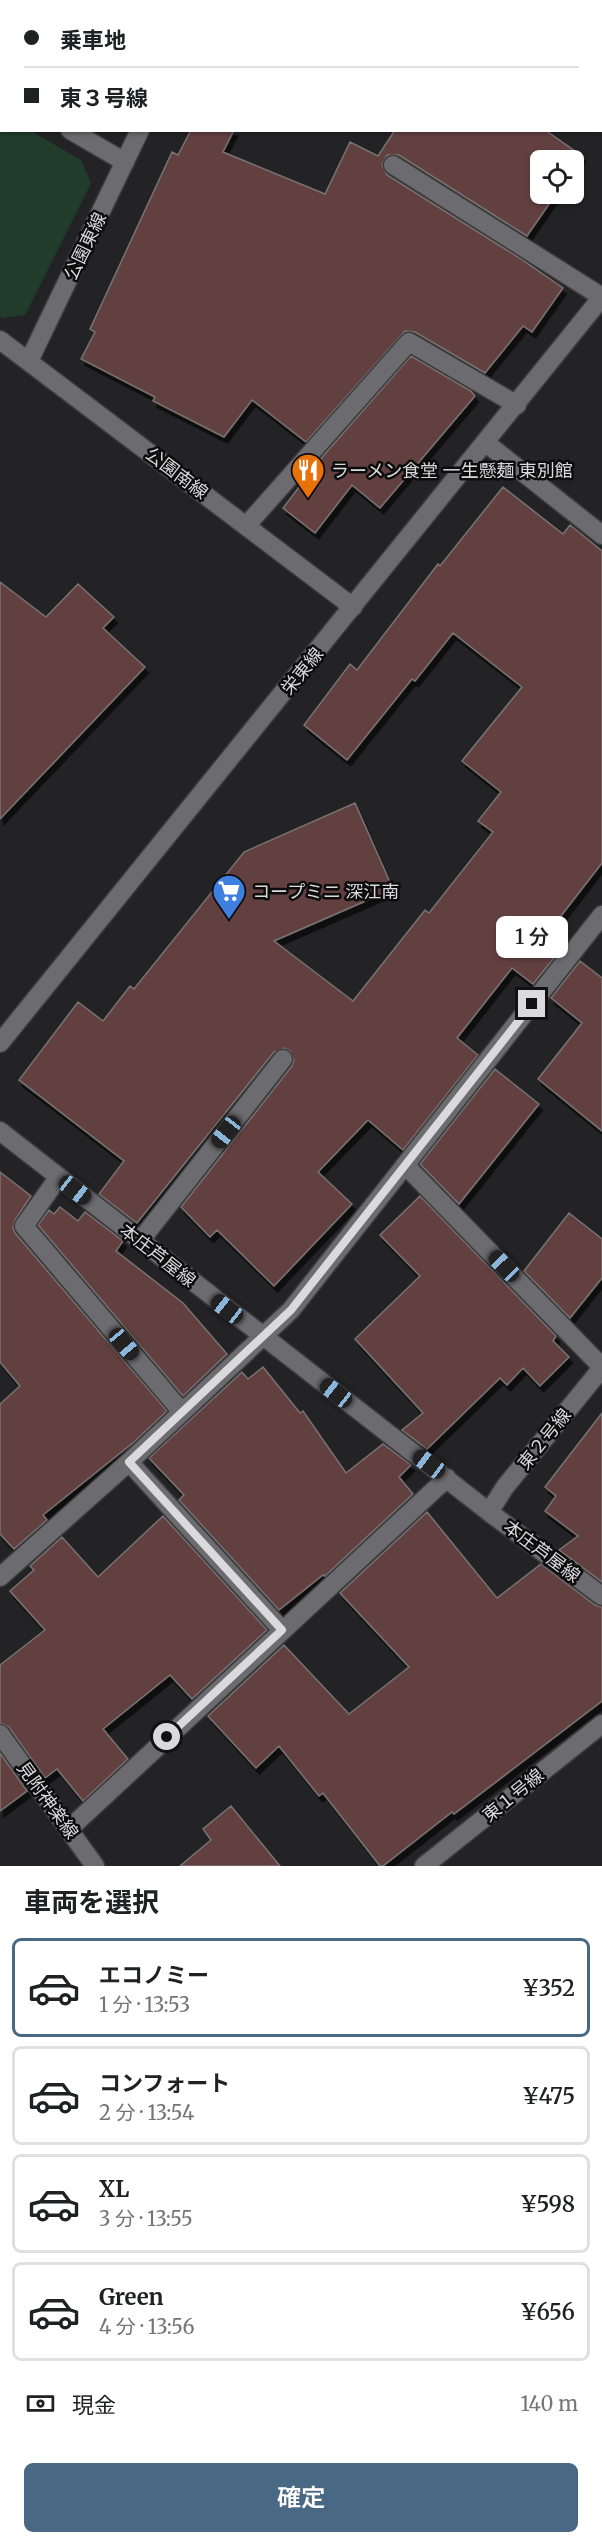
<!DOCTYPE html>
<html lang="ja">
<meta charset="utf-8">
<style>
body{margin:0;font-family:Merriweather,"Noto Sans JP",serif;background:#f6f6f6;color:#202124;height:100vh;display:flex;flex-direction:column;font-size:22px;white-space:nowrap}
*{box-sizing:border-box;margin:0}
p{font-size:20px;color:#757577}
.icon{flex:none;width:33px;height:33px;fill:none;stroke:currentColor;stroke-width:2;stroke-linecap:round;stroke-linejoin:round}
.map{position:relative;height:1866px;overflow:hidden}
.drawer{display:flex;flex-direction:column;background:#fff;flex:1}
.drawer>*{flex:none}
.banner{position:absolute;left:0px;top:0px;width:603px;height:132px;box-shadow:0 2px 4px #0004;display:grid;align-content:center;height:132px;padding:0 24px;background:#fff}
.buttons{position:absolute;left:530px;top:150px;display:grid;gap:12px}
.buttons a{display:grid;place-items:center;width:54px;height:54px;border-radius:9px;background:#fff;box-shadow:0 2px 4px #0004;font-size:30px}
.end{position:absolute;width:27px;height:27px;margin:-14px;border:8px solid #dad9db;background:#111;box-shadow:0 0 0 3px #111}
.from{border-radius:50%}
.bubble{position:absolute;height:42px;border-radius:9px;background:#fff;box-shadow:0 2px 4px #0004;font-size:20px;font-weight:600;line-height:42px;text-align:center}
.car{position:absolute;width:18px;height:36px;margin:-18px -9px;border-radius:8px;box-shadow:0 0 4px 2px #0007;background:linear-gradient(#222 24%,#8ab4d8 0 40%,#222 0 76%,#8ab4d8 0 86%,#222 0)}
.banner b{display:flex;align-items:center;gap:21px;height:57px;font-size:22px}
.banner b+b{border-top:2px solid #e0e0e0}
.banner i{width:15px;height:15px;background:#202124}
ul{padding:0;list-style:none}
li{display:flex;align-items:center;gap:18px;height:99px;margin:0 12px 9px;padding:0 12px;border:3px solid #e0e0e0;border-radius:9px}
li div{flex:1}
li b{display:block;font-size:22px}
li em{font-style:normal;font-weight:600}
li.active{border-color:#496883}
li>.icon{width:54px;height:54px;stroke-width:1.5}
h2{padding:0 24px;font-size:27px;line-height:72px}
.pay{display:flex;align-items:center;gap:15px;height:66px;padding:0 24px;font-size:22px}
.pay p{margin-inline-start:auto}
.button{display:flex;gap:12px;margin-top:auto;padding:12px 24px}
.button a{flex:1;height:69px;border-radius:9px;background:#496883;color:#fff;font-size:24px;font-weight:600;line-height:69px;text-align:center}
.map>svg:first-child{display:block}
.green{fill:#213c2b}
.building{fill:#644140;stroke:#787373;stroke-width:1.5;filter:url(#shadow)}
.lines{fill:none;stroke-linecap:round;stroke-linejoin:round}
.service-casing{stroke:#3d3c3f;stroke-width:21}
.minor-casing{stroke:#3d3c3f;stroke-width:21}
.path{stroke:#686769;stroke-width:4;stroke-dasharray:3 4.5;stroke-linecap:butt}
.service{stroke:#6c6b6f;stroke-width:18}
.minor{stroke:#6c6b6f;stroke-width:18}
.route{stroke:#dad9db;stroke-width:8}
.labels{text-anchor:middle;dominant-baseline:central;stroke-width:5;stroke-linejoin:round;paint-order:stroke}
.street-label{font-size:18px;fill:#dad9db;stroke:#0c0c0d}
.poi-label{font-size:18px;fill:#dad9db;stroke:#0c0c0d;text-anchor:start}
</style>
<div class="map">
<svg width="602" height="1866" viewBox="0 0 602 1866">
<defs>
<filter id="shadow"><feDropShadow dx="3.5" dy="6" stdDeviation="0" flood-color="#0009"/></filter>
</defs>
<rect width="100%" height="100%" fill="#232225"/>
<path class="green" d="M0 112 2 130 31 131 81 160 91 183 25 315 3 318 0 316Z"/>
<path class="building" d="M191 130H234L223 152 325 194 350 142 378 156 395 130H545L582 156 573 169V160H540V194H556L527 236 399 155H387L382 165 387 175 518 257 563 288 532 332 523 326 485 373 415 332 405 331 306 442 252 400 224 437 153 401 155 397 81 359 95 332 90 329 172 152 178 155Z
M411 356 471 391 475 396 380 508 352 485 315 533 283 508 323 456Z
M503 487 563 534 570 525 602 551V863L547 934 563 947 533 984 512 968 457 1038 478 1055 403 1150 368 1120 318 1172 352 1204 274 1286 217 1230 210 1237 181 1207 292 1066 294 1060 290 1051 284 1048 274 1052 137 1223 99 1194 124 1161 19 1080 78 1002 103 1021 130 986 134 989 244 852 355 803 393 889 274 941 353 1001 425 910 429 913 493 832 478 821 501 792 462 761 522 687 453 633 415 681 412 679 347 760 304 725 350 664 357 670 438 564 440 566Z
M0 582 46 617 78 584 114 617 103 628 145 667 0 819Z
M580 961 602 978V1131L538 1079 582 1023 551 998Z
M495 1069 539 1104 459 1204 420 1164Z
M0 1172 31 1196 15 1220 13 1228 15 1233 167 1411 134 1442 43 1515 47 1520 14 1549 0 1534V1404L20 1386 0 1362Z
M420 1196 556 1336 553 1341 569 1357 540 1386 523 1368 507 1385 500 1378 427 1449 402 1430 423 1413 355 1339 420 1276 380 1235Z
M60 1207 78 1221 85 1212 123 1241 116 1251 183 1303 227 1354 183 1396 38 1225 49 1210 54 1214Z
M569 1213 602 1239V1278L570 1318 524 1271Z
M263 1367 300 1413 303 1411 346 1473 383 1444 411 1465 399 1477 413 1494 325 1576 323 1575 279 1610 179 1500 184 1495 149 1458 242 1372 248 1379Z
M602 1413V1582L559 1550 578 1536 545 1511 556 1496 545 1487Z
M427 1512 497 1598 541 1564 595 1605 602 1607V1701L454 1814 452 1812 383 1866H380L323 1793 319 1796 279 1746 256 1768 208 1716 284 1645 349 1714 409 1667 340 1593Z
M163 1516 267 1630 192 1699 170 1675 103 1729 128 1759 83 1801 57 1769 45 1778 9 1727 0 1723V1665L45 1630 10 1591 34 1570 30 1566 62 1537 98 1577Z
M0 1753 27 1791 0 1811Z
M231 1806 280 1866H180L211 1840 203 1829Z"/>
<g class="lines">
<defs>
<path id="service" d="M393 165 602 297
M246 526 409 342 517 405
M405 1165 602 1367
M140 1241 283 1059"/>
<path id="minor" d="M203 2 204 0
M0 90 2 91
M70 130 125 162
M0 340 353 607
M29 361 140 130
M486 443 602 535
M0 1043 602 297
M0 1131 489 1512 602 1596
M58 1178 24 1226 182 1412
M129 1462 282 1630
M489 1512 505 1487 602 1368
M0 1577 129 1462 291 1310 602 915
M0 1734 95 1866
M69 1829 447 1478
M424 1866 602 1724"/>
</defs>
<use href="#service" class="service-casing"/>
<use href="#minor" class="minor-casing"/>
<path class="path" d="M460 0 462 2
M508 0 510 2"/>
<use href="#service" class="service"/>
<use href="#minor" class="minor"/>
</g>
<g class="lines">
<path class="route" d="M167 1737 282 1630 129 1462 291 1310 532 1004"/>
</g>
<defs>
<symbol id="restaurant-pin" viewBox="-11 -11 22 30"><path d="M0 17L-7.5 6A9.5 9.5 0 1 1 7.5 6Z" fill="#e8710a" stroke="#0c0c0d"/><path d="M-5-6h1v4h1v-4h1v4h1v-4h1v5L-1.5 .5V6h-2V.5L-5-1ZM5-6V6H3V1.5H1.5Q1.5-4 5-6Z" fill="#fff"/></symbol>
<symbol id="supermarket-pin" viewBox="-11 -11 22 30"><path d="M0 17L-7.5 6A9.5 9.5 0 1 1 7.5 6Z" fill="#3f7fe0" stroke="#0c0c0d"/><path d="M-6-5.5h2.5l.6 2H6L4.5 2H-2.5L-4.4-4H-6ZM-1.5 3.2a1.3 1.3 0 1 0 .1 0ZM3 3.2a1.3 1.3 0 1 0 .1 0Z" fill="#fff"/></symbol>
</defs>
<g fill-rule="evenodd">
<use href="#restaurant-pin" x="289" y="451" width="38" height="52"/>
<use href="#supermarket-pin" x="210" y="872" width="38" height="52"/>
</g>
<g class="labels">
<g class="street-label">
<text transform="translate(85 246) rotate(-64)">公園東線</text>
<text transform="translate(177 473) rotate(37)">公園南線</text>
<text transform="translate(302 671) rotate(-51)">栄東線</text>
<text transform="translate(158 1255) rotate(38)">本庄芦屋線</text>
<text transform="translate(544 1439) rotate(-51)">東２号線</text>
<text transform="translate(542 1551) rotate(37)">本庄芦屋線</text>
<text transform="translate(513 1795) rotate(-39)">東１号線</text>
<text transform="translate(48 1800) rotate(54)">見附神楽線</text>
</g>
<g class="poi-label">
<text x="331" y="470">ラーメン食堂 一生懸麺 東別館</text>
<text x="252" y="891">コープミニ 深江南</text>
</g>
</g>
</svg>
<div class="buttons">
<a><svg class="icon" aria-label="locate" viewBox="0 0 24 24"><circle cx="12" cy="12" r="6"/><path d="M12 2v4M12 18v4M2 12h4M18 12h4"/></svg></a>
</div>
<i class="end from" style="left:167px;top:1737px"></i>
<i class="end" style="left:532px;top:1004px"></i>
<div class="bubble" style="left:496px;top:916px;width:72px">1 分</div>
<i class="car" style="left:226px;top:1132px;rotate:218deg"></i>
<i class="car" style="left:75px;top:1190px;rotate:128deg"></i>
<i class="car" style="left:504px;top:1266px;rotate:316deg"></i>
<i class="car" style="left:227px;top:1309px;rotate:308deg"></i>
<i class="car" style="left:124px;top:1344px;rotate:140deg"></i>
<i class="car" style="left:336px;top:1393px;rotate:308deg"></i>
<i class="car" style="left:429px;top:1464px;rotate:307deg"></i>
<div class="banner">
<b><i class="from"></i>乗車地</b>
<b><i></i>東３号線</b>
</div>
</div>
<section class="drawer">
<h2>車両を選択</h2>
<ul>
<li class="active"><svg class="icon" aria-label="car" viewBox="0 0 24 24"><path d="M5 17H2v-5l4-1 3-4h7l3 4 3 1v5h-3M9 17h6M6 11h13"/><circle cx="7" cy="17" r="2"/><circle cx="17" cy="17" r="2"/></svg><div><b>エコノミー</b><p>1 分 · 13:53</p></div><em>¥352</em></li>
<li><svg class="icon" aria-label="car" viewBox="0 0 24 24"><path d="M5 17H2v-5l4-1 3-4h7l3 4 3 1v5h-3M9 17h6M6 11h13"/><circle cx="7" cy="17" r="2"/><circle cx="17" cy="17" r="2"/></svg><div><b>コンフォート</b><p>2 分 · 13:54</p></div><em>¥475</em></li>
<li><svg class="icon" aria-label="car" viewBox="0 0 24 24"><path d="M5 17H2v-5l4-1 3-4h7l3 4 3 1v5h-3M9 17h6M6 11h13"/><circle cx="7" cy="17" r="2"/><circle cx="17" cy="17" r="2"/></svg><div><b>XL</b><p>3 分 · 13:55</p></div><em>¥598</em></li>
<li><svg class="icon" aria-label="car" viewBox="0 0 24 24"><path d="M5 17H2v-5l4-1 3-4h7l3 4 3 1v5h-3M9 17h6M6 11h13"/><circle cx="7" cy="17" r="2"/><circle cx="17" cy="17" r="2"/></svg><div><b>Green</b><p>4 分 · 13:56</p></div><em>¥656</em></li>
</ul>
<div class="pay"><svg class="icon" aria-label="cash" viewBox="0 0 24 24"><path d="M3 7h18v10H3z"/><circle cx="12" cy="12" r="2"/></svg>現金<p>140 m</p></div>
<div class="button"><a>確定</a></div>
</section>
